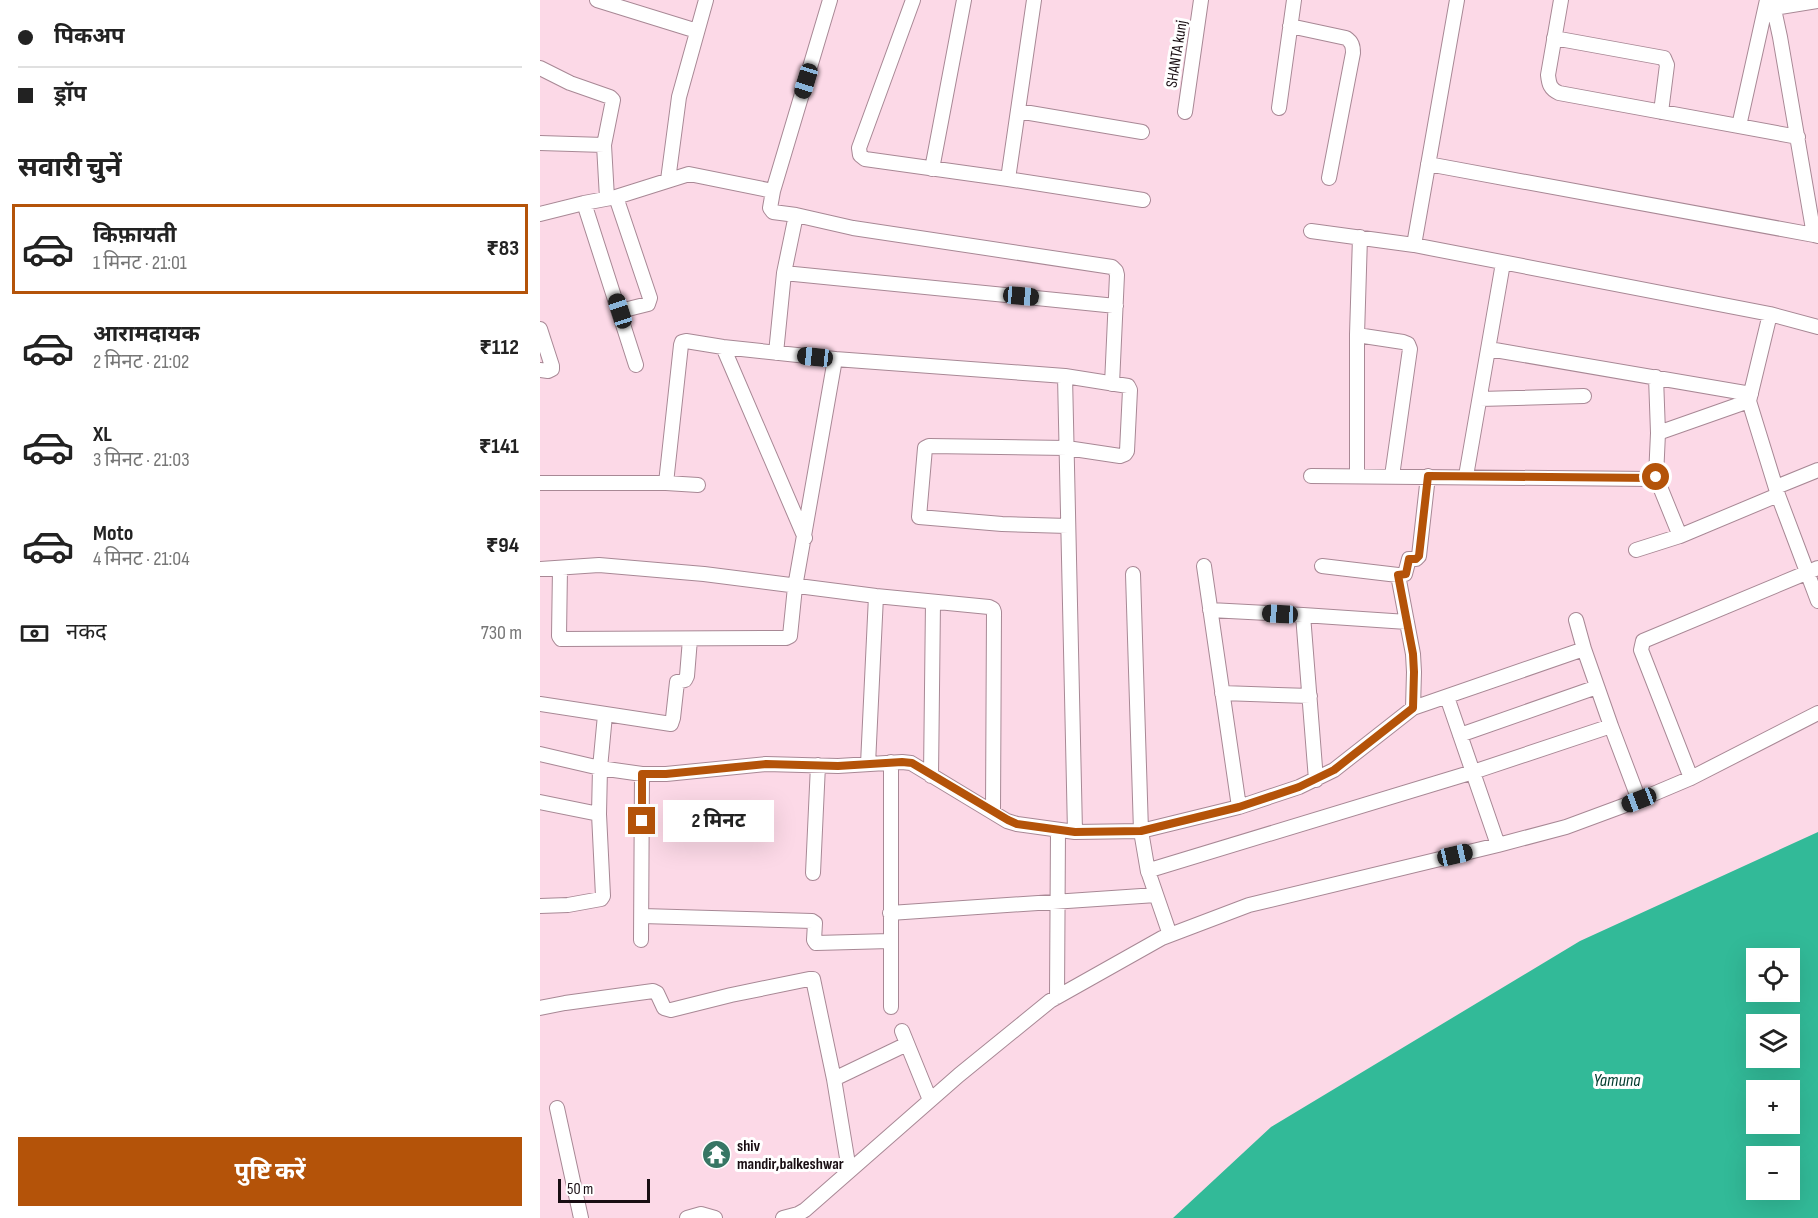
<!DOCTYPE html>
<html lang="hi">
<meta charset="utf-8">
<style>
body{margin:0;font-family:"Sofia Sans Condensed","Noto Sans Devanagari",sans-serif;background:#f6f6f6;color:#222;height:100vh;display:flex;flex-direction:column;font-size:22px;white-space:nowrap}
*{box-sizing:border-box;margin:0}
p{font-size:20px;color:#767676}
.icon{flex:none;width:33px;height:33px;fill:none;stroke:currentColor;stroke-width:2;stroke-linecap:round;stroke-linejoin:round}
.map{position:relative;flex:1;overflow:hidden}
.side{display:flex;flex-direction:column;background:#fff;width:540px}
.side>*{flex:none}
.banner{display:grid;align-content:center;height:132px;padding:0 18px;background:#fff}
.buttons{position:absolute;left:1206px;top:948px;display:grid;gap:12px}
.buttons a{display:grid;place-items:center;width:54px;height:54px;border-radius:0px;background:#fff;box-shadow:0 6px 24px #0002;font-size:30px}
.scale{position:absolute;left:18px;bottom:15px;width:92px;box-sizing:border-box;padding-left:6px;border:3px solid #180d12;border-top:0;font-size:16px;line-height:21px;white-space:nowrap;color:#180d12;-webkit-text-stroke:4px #fff;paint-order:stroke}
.end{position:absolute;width:27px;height:27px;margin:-14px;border:8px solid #b45309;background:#fff;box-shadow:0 0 0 3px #fff}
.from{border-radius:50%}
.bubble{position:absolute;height:42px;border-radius:0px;background:#fff;box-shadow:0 6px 24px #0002;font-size:20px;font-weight:700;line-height:42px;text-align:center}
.car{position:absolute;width:18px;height:36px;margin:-18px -9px;border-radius:8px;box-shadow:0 0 4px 2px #0007;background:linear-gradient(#222 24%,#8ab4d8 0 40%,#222 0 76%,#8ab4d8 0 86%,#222 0)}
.banner b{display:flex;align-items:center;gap:21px;height:57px;font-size:22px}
.banner b+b{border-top:2px solid #e0e0e0}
.banner i{width:15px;height:15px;background:#222}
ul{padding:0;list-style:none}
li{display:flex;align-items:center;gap:18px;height:90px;margin:0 12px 9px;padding:0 6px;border:3px solid transparent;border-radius:0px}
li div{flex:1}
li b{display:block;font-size:22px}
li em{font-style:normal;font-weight:700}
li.active{border-color:#b45309}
li>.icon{width:54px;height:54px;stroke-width:1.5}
h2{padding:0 18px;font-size:27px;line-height:72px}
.pay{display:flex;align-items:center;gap:15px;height:66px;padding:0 18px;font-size:22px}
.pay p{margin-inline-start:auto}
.button{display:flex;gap:12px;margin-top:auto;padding:12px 18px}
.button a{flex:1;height:69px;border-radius:0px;background:#b45309;color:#fff;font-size:24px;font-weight:700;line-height:69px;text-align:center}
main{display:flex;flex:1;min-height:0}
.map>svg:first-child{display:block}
.water{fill:#32ba98;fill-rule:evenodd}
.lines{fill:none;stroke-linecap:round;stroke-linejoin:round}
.minor-casing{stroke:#a88895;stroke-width:16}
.minor{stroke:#fff;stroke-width:14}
.route{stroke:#b45309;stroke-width:8}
.labels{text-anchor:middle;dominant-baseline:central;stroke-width:6;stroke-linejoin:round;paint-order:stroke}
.street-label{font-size:16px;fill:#180d12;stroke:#fff}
.poi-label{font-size:16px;font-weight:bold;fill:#180d12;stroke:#fff;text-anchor:start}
.water-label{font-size:18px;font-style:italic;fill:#003b2e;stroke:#fff}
</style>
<main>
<section class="side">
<div class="banner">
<b><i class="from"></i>पिकअप</b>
<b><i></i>ड्रॉप</b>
</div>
<h2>सवारी चुनें</h2>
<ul>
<li class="active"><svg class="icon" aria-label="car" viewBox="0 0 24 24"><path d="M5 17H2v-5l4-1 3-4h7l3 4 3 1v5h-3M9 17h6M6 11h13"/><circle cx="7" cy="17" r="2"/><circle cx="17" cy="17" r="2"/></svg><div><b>किफ़ायती</b><p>1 मिनट · 21:01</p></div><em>₹83</em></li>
<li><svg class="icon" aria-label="car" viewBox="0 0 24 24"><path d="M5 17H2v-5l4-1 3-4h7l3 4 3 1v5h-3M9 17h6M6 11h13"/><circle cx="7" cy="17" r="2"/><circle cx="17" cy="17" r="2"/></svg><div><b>आरामदायक</b><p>2 मिनट · 21:02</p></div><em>₹112</em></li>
<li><svg class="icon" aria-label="car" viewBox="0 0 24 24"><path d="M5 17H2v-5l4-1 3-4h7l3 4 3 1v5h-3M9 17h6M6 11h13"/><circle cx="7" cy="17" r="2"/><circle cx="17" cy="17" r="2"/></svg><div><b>XL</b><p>3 मिनट · 21:03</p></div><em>₹141</em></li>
<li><svg class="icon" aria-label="car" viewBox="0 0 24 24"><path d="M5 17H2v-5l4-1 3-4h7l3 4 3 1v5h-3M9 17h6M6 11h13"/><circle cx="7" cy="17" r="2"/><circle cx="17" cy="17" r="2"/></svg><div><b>Moto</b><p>4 मिनट · 21:04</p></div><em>₹94</em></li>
</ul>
<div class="pay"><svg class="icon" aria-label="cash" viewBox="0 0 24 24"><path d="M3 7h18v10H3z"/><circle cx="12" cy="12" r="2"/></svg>नकद<p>730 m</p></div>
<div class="button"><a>पुष्टि करें</a></div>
</section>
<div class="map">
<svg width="1278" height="1218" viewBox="0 0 1278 1218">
<rect width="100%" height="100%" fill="#fcd9e7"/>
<path class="water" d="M1278 832V1218H633L731 1127 1040 941ZM1216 958H1250V992H1216ZM1216 1024H1250V1058H1216ZM1216 1090H1250V1124H1216ZM1216 1156H1250V1190H1216Z"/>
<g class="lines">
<defs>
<path id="minor" d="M57 0 157 31
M290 0 233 191 230 208 233 212 256 215 313 228 572 267 576 271 577 275 572 384
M373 0 319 148 320 155 325 159 468 179 603 200
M1021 0 1008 75C1009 84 1010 89 1019 93L1258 137
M1232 0 1240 37 1274 235 1278 236
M1234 8 1278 1
M750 26 806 38C812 42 813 46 813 53L789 178
M1014 38 1124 58 1127 65 1121 112
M0 68 30 83 70 97 73 100 64 145 67 198
M739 108 754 0
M478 111 602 132
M645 112 661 0
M1199 126 1227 0
M0 143 64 145
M888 164 1274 235
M392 169 424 0
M468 179 494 0
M128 180 139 97 166 0
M76 197 44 203 96 365
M0 214 44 203
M771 231 874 245 1230 314 1278 327
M874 245 917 0
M244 273 576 306
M80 311 108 304 110 298 76 197 149 174 233 191
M1230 314 1209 401 1238 495 1278 601
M0 329 12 366V369L8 371 0 370
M817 335 863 342 868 344 870 349 852 476
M183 347 265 538
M949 349 1211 394
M236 353 244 273 256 215
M525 376 535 832
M1116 377 1118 433
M940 399 1044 396
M1209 401 1118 433 1116 477 1140 536 1238 495
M771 476 1112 479 1116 477
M817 476V335L820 237
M926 476 963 263
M0 483H126L158 485
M126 483 141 345 142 342 146 341 183 347 295 359 525 376 588 386 590 390 587 451 585 454 580 456 527 448 389 446 385 448 379 517 462 524 528 526
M1236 487 1278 470
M1096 550 1140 536
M664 566 699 807
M782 566 858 575 865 574 869 559H876L879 556 888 476
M20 568 19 636 21 639 246 638 250 636 255 587 295 359
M0 569 59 565 164 574 336 596 449 607 453 609 454 612 453 811
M593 574 601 831 608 872
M858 575 873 654 874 672 873 708
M670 610 763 615 776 780
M763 615 867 622
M1036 620 1044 649 1071 726
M682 693 770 696
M907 697 958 845
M0 704 131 724 133 718 137 682 145 680 147 676 150 639
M920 735 1057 687
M0 754 60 768 102 774H126L226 764 298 766 362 762 371 763 467 821 477 824 535 832 601 831 699 807 759 787 794 770 873 708 1044 649
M351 762V1007
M328 764 336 596
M391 776 393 602
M1151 778 1101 650 1103 641 1278 568
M0 802 59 814
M273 873 278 765
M0 906 28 905 61 899 63 896 59 814 60 768 65 715
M350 913 616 895
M102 916 272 921 275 923 274 940 276 943 350 941
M630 935 609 874 610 870 933 772 1071 726 1099 800
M101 940 102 774
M517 997 518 830
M0 1008 25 1003 113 991 117 993 124 1008 131 1010 191 995 269 979H273L294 1079 309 1170
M362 1031 390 1100
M294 1079 367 1044
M17 1108 41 1218
M147 1218 161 1214 175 1218
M243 1218 258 1214 265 1210 419 1075 510 1001 622 938 709 905 958 845 1026 827 1099 800 1151 778 1278 713"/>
</defs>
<use href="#minor" class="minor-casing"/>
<use href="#minor" class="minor"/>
</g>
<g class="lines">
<path class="route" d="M102 821V774H126L226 764 298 766 362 762 372 763 468 820 477 824 535 832 601 831 699 807 759 787 794 770 873 708 874 672 873 654 858 575 866 574 869 559H876L879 556 888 476 1112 478 1116 477"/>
</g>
<defs>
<symbol id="temple-disc" viewBox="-11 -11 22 22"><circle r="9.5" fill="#377664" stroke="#fff"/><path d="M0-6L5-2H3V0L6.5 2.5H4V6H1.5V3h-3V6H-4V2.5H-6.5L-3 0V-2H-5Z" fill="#fff"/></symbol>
</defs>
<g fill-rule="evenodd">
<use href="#temple-disc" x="160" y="1138" width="33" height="33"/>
</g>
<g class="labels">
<g class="street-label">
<text transform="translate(637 54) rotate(-81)">SHANTA kunj</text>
</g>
<g class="poi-label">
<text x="197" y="1146">shiv<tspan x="197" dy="18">mandir,balkeshwar</tspan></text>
</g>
<g class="water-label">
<text x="1077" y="1080">Yamuna</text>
</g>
</g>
</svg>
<div class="buttons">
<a><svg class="icon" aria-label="locate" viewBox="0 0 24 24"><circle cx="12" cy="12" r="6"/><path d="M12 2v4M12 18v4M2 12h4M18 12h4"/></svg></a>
<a><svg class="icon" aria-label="layers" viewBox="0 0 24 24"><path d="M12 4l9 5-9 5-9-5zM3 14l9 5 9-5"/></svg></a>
<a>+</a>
<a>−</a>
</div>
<div class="scale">50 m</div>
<i class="end from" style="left:1116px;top:477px"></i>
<i class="end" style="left:102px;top:821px"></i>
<div class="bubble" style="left:123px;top:800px;width:111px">2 मिनट</div>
<i class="car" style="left:266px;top:81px;rotate:197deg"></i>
<i class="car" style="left:481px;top:296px;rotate:95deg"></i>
<i class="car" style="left:80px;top:311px;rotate:342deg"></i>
<i class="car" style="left:275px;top:357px;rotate:276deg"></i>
<i class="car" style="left:740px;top:614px;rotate:273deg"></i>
<i class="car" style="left:1099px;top:800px;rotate:249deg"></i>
<i class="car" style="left:915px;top:855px;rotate:77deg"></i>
</div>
</main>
